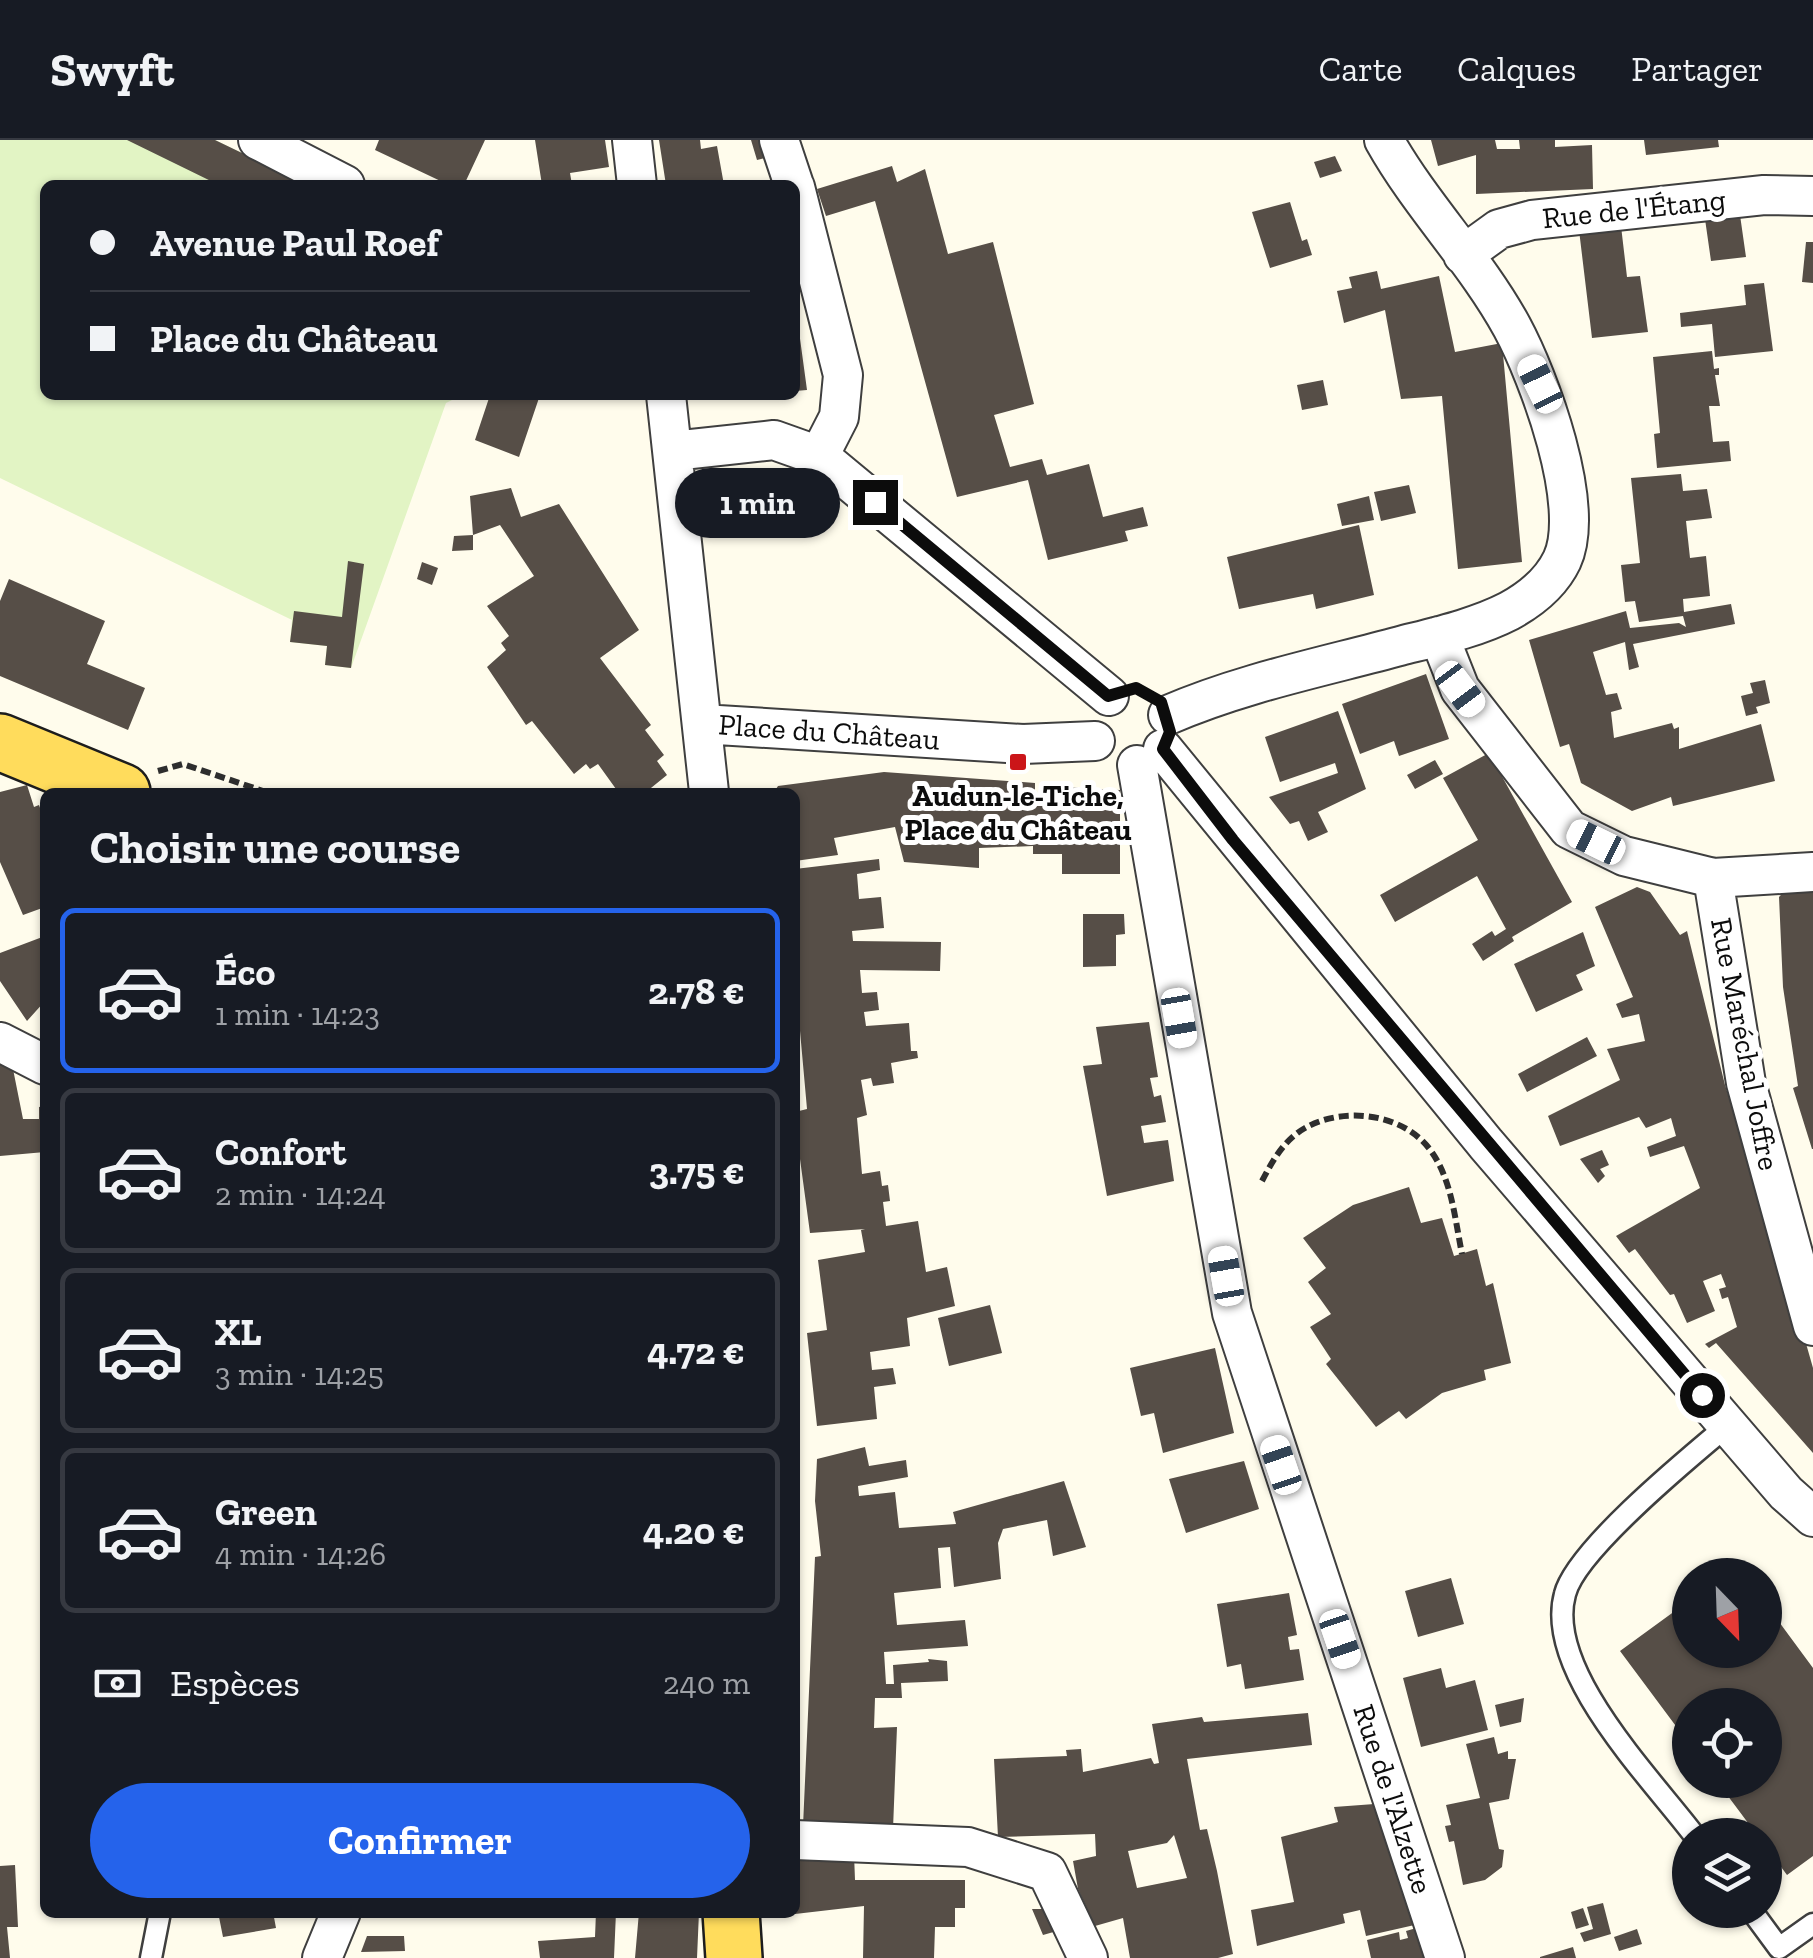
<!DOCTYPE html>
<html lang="fr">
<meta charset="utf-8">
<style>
body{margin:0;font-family:"Zilla Slab",serif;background:#20242c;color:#f1f3f6;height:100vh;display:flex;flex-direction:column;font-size:38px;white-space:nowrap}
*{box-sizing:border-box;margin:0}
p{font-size:32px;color:#9ea1a6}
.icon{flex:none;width:55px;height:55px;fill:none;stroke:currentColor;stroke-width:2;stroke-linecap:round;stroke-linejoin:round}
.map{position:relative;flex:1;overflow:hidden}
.drawer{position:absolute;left:40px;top:648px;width:760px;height:1130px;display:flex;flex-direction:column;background:#171b24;border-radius:15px;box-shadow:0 2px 8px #0004}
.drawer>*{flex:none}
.banner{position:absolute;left:40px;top:40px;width:760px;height:220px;border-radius:15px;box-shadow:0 2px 8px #0004;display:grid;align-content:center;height:220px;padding:0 50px;background:#171b24}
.needle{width:65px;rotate:157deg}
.controls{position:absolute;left:1672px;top:1418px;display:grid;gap:20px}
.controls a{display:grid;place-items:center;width:110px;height:110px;border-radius:50%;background:#171b24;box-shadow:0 2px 8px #0004;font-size:50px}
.end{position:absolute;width:45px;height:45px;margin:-22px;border:12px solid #0c0c0c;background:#fff;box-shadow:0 0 0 5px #fff}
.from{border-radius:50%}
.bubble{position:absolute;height:70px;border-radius:35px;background:#171b24;box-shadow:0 2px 8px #0004;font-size:32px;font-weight:700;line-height:70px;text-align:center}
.car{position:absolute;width:30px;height:60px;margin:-30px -15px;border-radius:12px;box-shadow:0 0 8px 2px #0007;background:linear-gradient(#fff 24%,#345 0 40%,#fff 0 76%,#345 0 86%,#fff 0)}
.banner b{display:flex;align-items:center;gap:35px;height:95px;font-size:38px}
.banner b+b{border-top:2px solid #363941}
.banner i{width:25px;height:25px;background:#f1f3f6}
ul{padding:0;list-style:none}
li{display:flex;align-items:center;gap:30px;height:165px;margin:0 20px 15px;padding:0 30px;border:5px solid #363941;border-radius:15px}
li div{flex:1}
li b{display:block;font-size:38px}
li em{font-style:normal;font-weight:700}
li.on{border-color:#2563eb}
li>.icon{width:90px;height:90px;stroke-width:1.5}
h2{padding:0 50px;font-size:45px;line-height:120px}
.pay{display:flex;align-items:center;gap:25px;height:110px;padding:0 50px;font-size:38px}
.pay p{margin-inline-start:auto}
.primary-button{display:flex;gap:20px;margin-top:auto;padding:20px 50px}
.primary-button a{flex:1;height:115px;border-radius:60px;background:#2563eb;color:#fff;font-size:40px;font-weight:700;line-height:115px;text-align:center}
header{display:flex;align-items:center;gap:60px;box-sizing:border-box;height:140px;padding:0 50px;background:#171b24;border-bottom:2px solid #363941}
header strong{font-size:48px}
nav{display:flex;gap:55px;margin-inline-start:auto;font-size:35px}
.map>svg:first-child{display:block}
.pitch{fill:#e2f4c4}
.building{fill:#564e47;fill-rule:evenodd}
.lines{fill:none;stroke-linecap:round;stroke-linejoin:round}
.service-casing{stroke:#3f3f3f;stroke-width:25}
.minor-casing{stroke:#3f3f3f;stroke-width:42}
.primary-casing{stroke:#1d1d1d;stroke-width:60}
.path{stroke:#2e2e2e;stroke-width:6;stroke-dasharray:10 5;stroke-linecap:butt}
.service{stroke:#fff;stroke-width:20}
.minor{stroke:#fff;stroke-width:38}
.primary{stroke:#ffdc5c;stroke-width:55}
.route{stroke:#0c0c0c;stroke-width:12}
.poi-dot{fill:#cb1519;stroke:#fff;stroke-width:4}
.labels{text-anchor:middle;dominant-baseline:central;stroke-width:10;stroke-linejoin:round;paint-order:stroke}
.street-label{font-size:30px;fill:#0c0c0c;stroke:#fff}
.poi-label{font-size:30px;font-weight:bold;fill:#0c0c0c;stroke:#fff}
</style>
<header>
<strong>Swyft</strong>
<nav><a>Carte</a><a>Calques</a><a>Partager</a></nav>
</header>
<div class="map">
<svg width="1813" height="1818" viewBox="0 0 1813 1818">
<rect width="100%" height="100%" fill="#fffcec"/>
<path class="pitch" d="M0 0H215L308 45H45V255H462L446 263 351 528 325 525 327 506 290 502 292 480 0 338Z"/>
<path class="building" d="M127 0H215L308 45H219Z
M379 0H485L464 45H449L375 10Z
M535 0H605L609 27 570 33 572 45H542Z
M659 0H700L701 9 717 6 724 45H666Z
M751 0H760L765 18 757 20Z
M1431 0H1495L1497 9H1520L1519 0H1555V7L1592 5 1593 49 1476 54V15L1438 26Z
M1644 0H1718L1719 7 1646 15Z
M1335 16 1342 31 1320 38 1314 22Z
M892 26 897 42 925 29 948 114 993 102 1034 264 994 275 1010 327 1042 319 1047 335 1089 324 1103 377 1143 367 1148 386 1125 391 1128 401 1048 420 1028 340 957 357 875 61 826 76 817 49Z
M1290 62 1302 101 1307 99 1312 115 1270 128 1252 72Z
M1740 75 1746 117 1711 121 1705 79Z
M1621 86 1627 137 1640 136 1648 192 1592 198 1579 90Z
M1806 102H1813V143L1802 142Z
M1377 131 1381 149 1439 136 1455 212 1502 203 1522 422 1458 429 1442 256 1401 259 1385 170 1344 183 1337 151 1352 148 1349 137Z
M1764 143 1773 211 1715 217 1712 184 1681 187 1680 173 1746 165 1744 145Z
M795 162 807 250 795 251Z
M1712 211 1714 229 1719 228V235H1715L1720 266H1709L1713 302 1729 301 1731 321 1657 328 1654 294 1660 293 1653 217Z
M1323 240 1328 265 1302 270 1297 245Z
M490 255 509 259 510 255H540L519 317 475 300Z
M1681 334 1683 351 1707 349 1712 378 1686 381 1690 418 1706 416 1710 456 1683 459 1684 472 1731 464 1735 484 1633 504 1639 527 1629 530 1625 502 1593 512 1606 555 1617 553 1622 569 1611 572 1614 598 1672 583 1674 589 1679 587V609L1761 584 1775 641 1673 666 1671 657 1632 671 1581 643 1569 604 1560 607 1529 500 1626 471 1630 488 1679 483 1686 487 1683 476 1639 482 1635 461 1625 462 1621 425 1640 423 1631 338Z
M1409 345 1416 373 1381 381 1374 352Z
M511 348 521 377 559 364 639 490 600 518 651 585 645 590 664 615 657 621 667 635 646 652H612L616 649 598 624 590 629 586 624 574 634 532 581 526 585 487 527 506 510 501 503 509 496 487 466 534 436 500 385 473 395 470 356Z
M1369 356 1374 380 1342 386 1337 364Z
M1359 385 1374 455 1316 469 1313 454 1239 469 1227 417Z
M473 395V410L452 411 454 396Z
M348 421 364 424 351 528 325 525 327 506 290 502 294 471 342 477Z
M422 422 438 428 432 445 417 439Z
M9 439 105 481 87 524 145 548 128 590 0 536V461Z
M1426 534 1449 599 1399 616 1394 601 1360 614 1342 564Z
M1765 540 1770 563 1756 567 1758 573 1746 576 1741 556 1753 553 1750 543Z
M1338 571 1366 649 1318 672 1328 692 1308 701 1299 681 1290 684 1269 657 1338 633 1335 623 1280 642 1265 597Z
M1489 613 1572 762 1512 797 1514 801 1483 821 1472 804 1492 791 1495 796 1506 789 1477 736 1395 782 1380 755 1478 700 1443 638Z
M1435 620 1443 634 1415 649 1407 635Z
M884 632 1035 643V660H1063L1062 647 1120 650V734H1062V714H1033V706L979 708V728L904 722 895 687 834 698 838 715 795 721V652H774L778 646Z
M27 645 34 667 39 665 45 682V767L23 775 0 722V652Z
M879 719 880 730 857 734 859 759 881 757 884 788 852 791 853 801 941 802 940 831 860 830 862 853 877 852 879 870 864 872 866 886 909 883 911 911H917L918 918 891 923 894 943 873 946 871 938 861 940 867 975 857 978 862 1034 880 1031 882 1046 888 1045 890 1061 883 1062 886 1086 918 1081 926 1132 947 1127 955 1166 907 1178 910 1206 870 1212 872 1230 893 1228 896 1244 874 1247 877 1279 817 1286 807 1193 827 1190 818 1120 865 1112 861 1090 865 1089 810 1093 795 982V972L807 969 795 835V729Z
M1813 740V1009H1812L1793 948 1798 946 1783 847 1779 757 1794 741Z
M1637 747 1650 752 1680 795 1687 791 1725 945 1778 1111 1773 1114 1790 1167 1795 1165 1813 1228V1313L1716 1203 1709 1208 1705 1204 1737 1187 1728 1157 1722 1159 1719 1149 1726 1147 1721 1134 1703 1141 1715 1171 1687 1183 1674 1154 1670 1155 1635 1109 1629 1113 1616 1096 1700 1048 1684 1006 1650 1017 1647 1007 1676 996 1671 978 1646 988 1639 977 1560 1006 1548 976 1620 940 1607 909 1645 901 1639 874 1622 878 1616 864 1633 857 1595 767Z
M1083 774H1124L1125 794 1116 795V826L1083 827Z
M1583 792 1595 826 1576 835 1583 850 1536 872 1514 824Z
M45 796V861L27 881 0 841V813Z
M1149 882 1158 937 1150 938 1154 957 1161 955 1166 982 1141 986 1144 1003 1168 1000 1174 1041 1107 1056 1083 926 1102 924 1096 887Z
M1587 897 1597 916 1527 952 1518 934Z
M0 912 11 919 23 979H39V967L45 966V1012L0 1016Z
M1602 1010 1609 1025 1600 1029 1605 1036 1598 1043 1580 1019Z
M1409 1047 1421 1083 1442 1078 1454 1116 1477 1109 1486 1146 1493 1143 1511 1223 1484 1230 1486 1240 1442 1253 1406 1279 1399 1271 1376 1287 1326 1224 1331 1219 1310 1187 1331 1174 1308 1142 1326 1128 1303 1098 1353 1065Z
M990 1165 1002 1213 949 1226 938 1178Z
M1215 1208 1234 1293 1163 1313 1154 1273 1141 1276 1130 1228Z
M865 1307 869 1326 906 1320 908 1337 858 1346 859 1356 895 1352 899 1388 956 1384 953 1372 1064 1341 1086 1407 1053 1416 1047 1380 1003 1389 998 1403 1001 1439 954 1447 950 1407 938 1408 941 1448 894 1453 897 1485 965 1480 968 1506 884 1512 886 1544H894L893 1525 929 1522 928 1519 947 1521 948 1541 901 1543 902 1558H875L874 1588 897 1587 893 1689 803 1686 815 1417 821 1416 815 1361 817 1319Z
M1244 1321 1259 1369 1186 1393 1169 1339Z
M1451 1438 1464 1484 1418 1497 1405 1451Z
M1289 1453 1297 1495 1288 1497 1290 1510 1299 1509 1304 1540 1245 1549 1241 1524 1227 1527 1217 1464Z
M1690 1460V1510H1765V1463L1813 1528V1716L1787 1735 1765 1705V1695H1757L1716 1640H1765V1565H1690V1605L1620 1511Z
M1441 1528 1446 1548 1475 1540 1488 1590 1421 1607 1403 1538Z
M1524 1558 1521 1582 1500 1587 1495 1565Z
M1308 1573 1312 1605 1187 1619 1200 1690 1207 1689 1217 1731 1233 1814 1218 1818H1130L1123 1778 1095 1786 1078 1749 1073 1721 1096 1716 1095 1694 998 1697 994 1619 1067 1616 1066 1610 1081 1609 1083 1632 1151 1618 1154 1624 1159 1623 1152 1584 1202 1577 1204 1582ZM1174 1695 1187 1738 1137 1748 1128 1711 1167 1703Z
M1494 1597 1498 1614 1508 1611V1619H1516L1509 1659 1489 1663 1499 1709 1504 1710 1502 1727 1485 1740 1463 1745 1454 1701 1449 1702 1445 1686 1451 1685 1446 1665 1480 1658 1466 1604Z
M1388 1663 1419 1784 1366 1796 1360 1770 1343 1774 1345 1783 1257 1806 1251 1770 1294 1762 1281 1697 1338 1682 1334 1667Z
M795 1710 854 1714 855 1740H965V1768H955V1787H935L934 1818H863L864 1766 795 1774Z
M15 1725 18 1787H7L10 1818H0V1726Z
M1603 1763 1611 1794 1584 1802 1580 1793 1593 1789 1587 1767Z
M1583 1768 1589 1785 1576 1789 1571 1772Z
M1032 1769H1048L1057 1791 1043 1795Z
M218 1772H273L276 1788 223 1797Z
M596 1772H616L614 1818H540L538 1801 595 1797Z
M639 1772H699L697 1818H635Z
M1420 1787 1427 1818H1371L1367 1800 1399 1792 1400 1800 1408 1798 1406 1791Z
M1637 1789 1642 1804 1619 1811 1614 1797Z
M367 1796H404L405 1811 361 1812Z
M1573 1807 1576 1818H1540V1817Z"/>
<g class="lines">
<defs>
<path id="service" d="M1694 1695C1650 1637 1544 1530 1565 1454 1576 1410 1691 1316 1728 1285
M1751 1770 1779 1808 1813 1784
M151 1818 160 1772"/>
<path id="minor" d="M258 0 345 45
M632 0 637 45
M779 0 794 45
M795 47 843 235 839 277 819 316
M1463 115 1499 89 1532 80 1764 55 1813 56
M666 255 709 652
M673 311 774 300 819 316 1109 556
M1439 496 1460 549 1569 689 1624 716 1713 738 1813 732
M1168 575C1242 543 1322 527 1400 506 1435 497 1476 488 1509 471 1531 459 1551 443 1562 420 1587 366 1539 237 1512 187 1476 121 1421 66 1384 0
M702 584 1023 604 1095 601
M1163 609 1486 1004 1786 1353 1813 1377
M1137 625 1232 1173 1445 1818
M1713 738 1746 943 1813 1186
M0 902 45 925
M795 1700 968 1707 1047 1732 1088 1818
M322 1818 341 1772"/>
<path id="primary" d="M0 602 122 652
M731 1772 734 1818"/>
</defs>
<use href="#service" class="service-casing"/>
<use href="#minor" class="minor-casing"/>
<use href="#primary" class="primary-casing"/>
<path class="path" d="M158 631 183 624 266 652
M1262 1041C1273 1020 1284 1000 1305 988 1344 966 1404 973 1431 1011 1452 1040 1455 1080 1462 1114"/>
<use href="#service" class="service"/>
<use href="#minor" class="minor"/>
<use href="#primary" class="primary"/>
</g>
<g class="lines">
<path class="route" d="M875 362 1108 556 1136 548 1161 562 1170 592 1163 609 1233 700 1702 1255"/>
</g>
<rect class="poi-dot" x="1008" y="612" width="20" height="20" rx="5"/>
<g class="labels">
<g class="street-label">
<text transform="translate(1634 69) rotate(-6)">Rue de l'Étang</text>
<text transform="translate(829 592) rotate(4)">Place du Château</text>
<text transform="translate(1745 904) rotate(79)">Rue Maréchal Joffre</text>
<text transform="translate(1393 1659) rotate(72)">Rue de l'Alzette</text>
</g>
<g class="poi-label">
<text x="1018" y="656">Audun-le-Tiche,<tspan x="1018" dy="34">Place du Château</tspan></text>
</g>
</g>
</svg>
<div class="controls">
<a><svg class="needle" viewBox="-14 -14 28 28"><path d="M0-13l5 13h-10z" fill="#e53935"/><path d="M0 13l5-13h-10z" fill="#9ea1a6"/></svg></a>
<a><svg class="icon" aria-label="locate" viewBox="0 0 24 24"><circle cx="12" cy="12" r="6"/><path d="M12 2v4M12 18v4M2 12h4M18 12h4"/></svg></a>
<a><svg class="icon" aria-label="layers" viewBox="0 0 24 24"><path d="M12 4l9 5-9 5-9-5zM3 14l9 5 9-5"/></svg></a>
</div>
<i class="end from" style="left:1702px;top:1255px"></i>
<i class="end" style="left:875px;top:362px"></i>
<div class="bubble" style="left:675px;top:328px;width:165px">1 min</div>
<i class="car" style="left:1540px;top:244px;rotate:334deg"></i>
<i class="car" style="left:1460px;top:549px;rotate:143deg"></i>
<i class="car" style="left:1596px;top:702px;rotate:296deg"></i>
<i class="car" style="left:1179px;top:878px;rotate:170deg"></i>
<i class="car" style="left:1226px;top:1136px;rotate:350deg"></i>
<i class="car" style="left:1281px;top:1325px;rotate:341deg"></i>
<i class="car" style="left:1340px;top:1499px;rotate:161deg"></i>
<div class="banner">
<b><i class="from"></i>Avenue Paul Roef</b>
<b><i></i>Place du Château</b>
</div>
<section class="drawer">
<h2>Choisir une course</h2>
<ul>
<li class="on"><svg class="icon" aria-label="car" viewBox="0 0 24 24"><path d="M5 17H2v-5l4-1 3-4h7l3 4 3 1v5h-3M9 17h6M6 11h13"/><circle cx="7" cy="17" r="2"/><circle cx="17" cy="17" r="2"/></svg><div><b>Éco</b><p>1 min · 14:23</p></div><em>2.78 €</em></li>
<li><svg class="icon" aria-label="car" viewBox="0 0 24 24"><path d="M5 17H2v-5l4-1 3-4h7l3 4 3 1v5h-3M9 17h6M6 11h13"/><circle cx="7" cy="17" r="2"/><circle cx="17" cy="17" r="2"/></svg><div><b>Confort</b><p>2 min · 14:24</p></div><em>3.75 €</em></li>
<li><svg class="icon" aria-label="car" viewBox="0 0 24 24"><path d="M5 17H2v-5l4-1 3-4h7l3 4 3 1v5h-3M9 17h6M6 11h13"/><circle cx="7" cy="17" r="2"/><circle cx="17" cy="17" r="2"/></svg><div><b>XL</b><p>3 min · 14:25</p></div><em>4.72 €</em></li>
<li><svg class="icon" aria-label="car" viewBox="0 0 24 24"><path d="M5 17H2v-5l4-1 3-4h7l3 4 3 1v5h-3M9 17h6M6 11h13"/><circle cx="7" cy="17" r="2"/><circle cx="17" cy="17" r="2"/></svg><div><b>Green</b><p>4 min · 14:26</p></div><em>4.20 €</em></li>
</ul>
<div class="pay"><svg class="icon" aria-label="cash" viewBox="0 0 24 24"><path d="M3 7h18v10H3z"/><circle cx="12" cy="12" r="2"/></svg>Espèces<p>240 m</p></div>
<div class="primary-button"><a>Confirmer</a></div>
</section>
</div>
